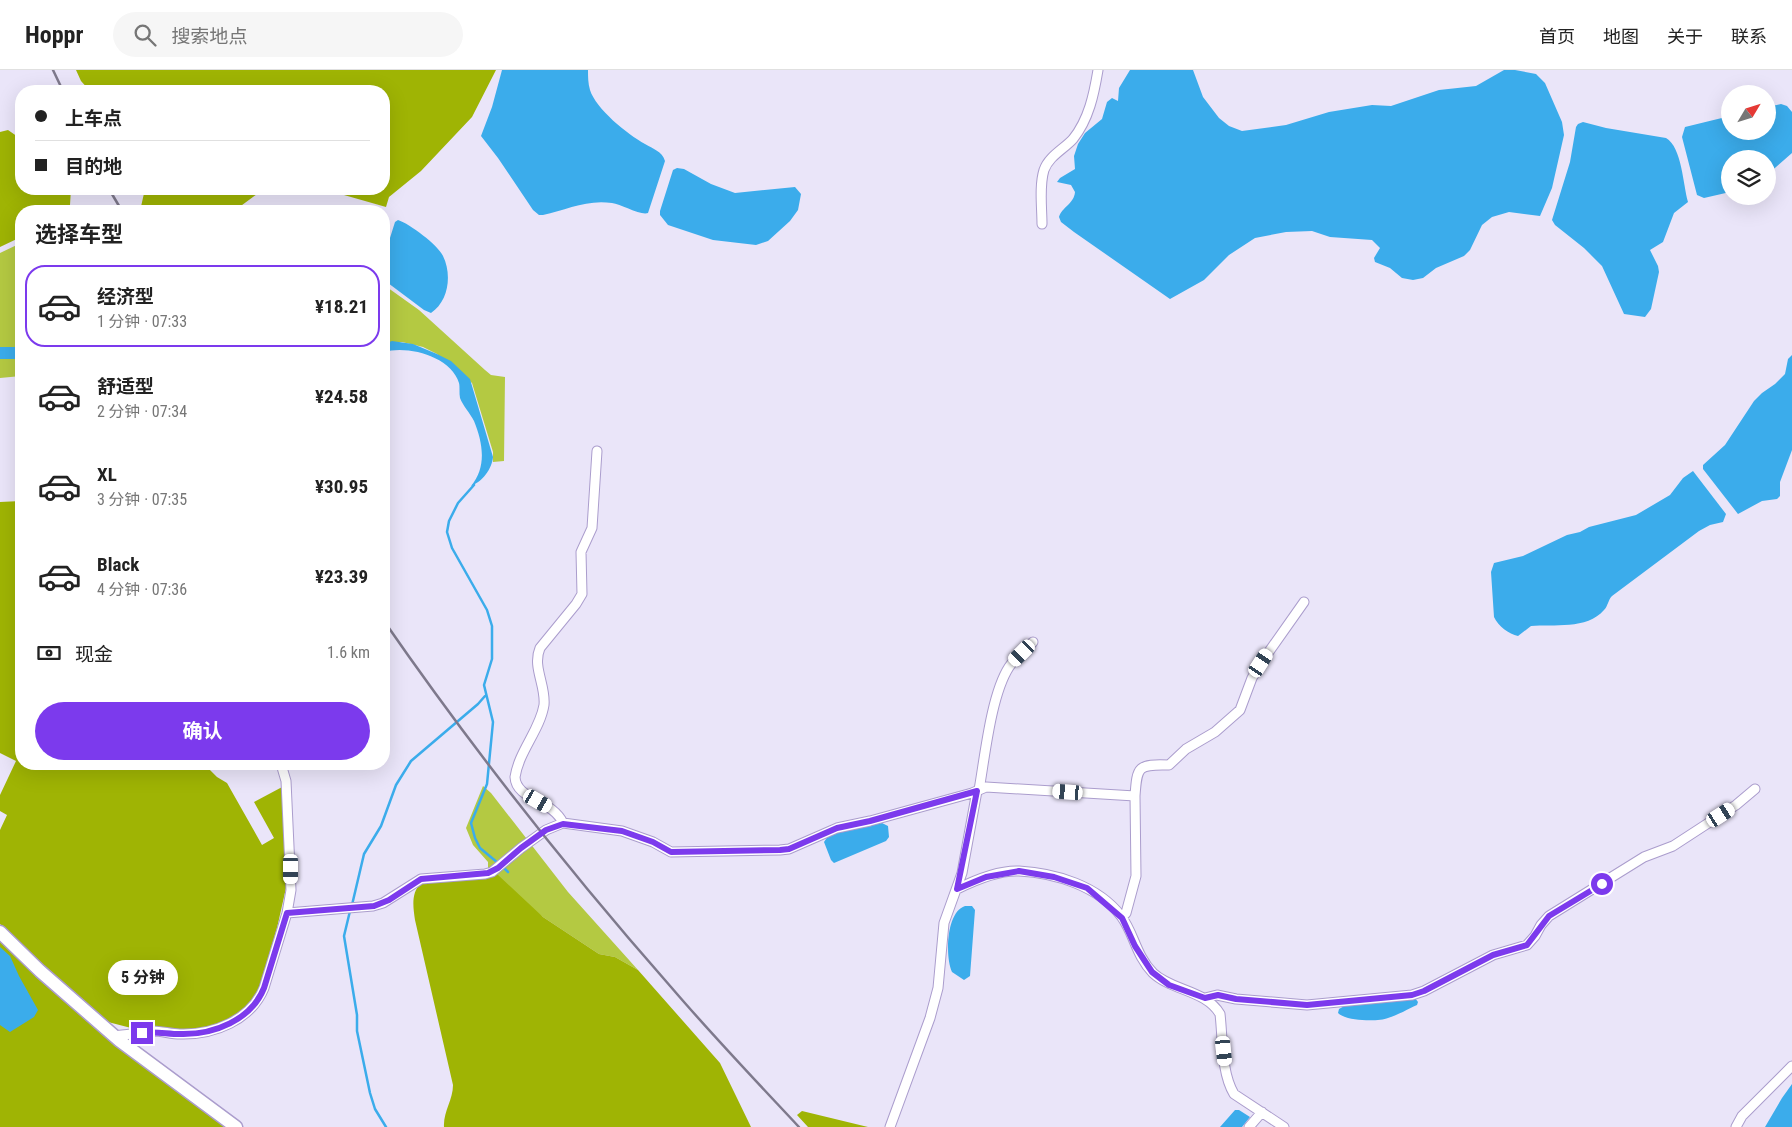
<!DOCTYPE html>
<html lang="zh">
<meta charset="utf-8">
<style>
body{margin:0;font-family:"Roboto Condensed","Noto Sans SC",sans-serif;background:#f6f6f6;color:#222;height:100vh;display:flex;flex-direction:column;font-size:19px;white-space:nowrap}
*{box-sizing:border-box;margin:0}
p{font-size:16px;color:#767676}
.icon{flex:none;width:28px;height:28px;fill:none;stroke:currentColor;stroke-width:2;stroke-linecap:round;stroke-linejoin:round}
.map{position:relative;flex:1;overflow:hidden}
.panel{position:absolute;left:15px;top:135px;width:375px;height:565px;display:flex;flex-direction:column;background:#fff;border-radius:20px;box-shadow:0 5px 20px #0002}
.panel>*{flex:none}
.guide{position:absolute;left:15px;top:15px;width:375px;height:110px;border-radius:20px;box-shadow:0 5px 20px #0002;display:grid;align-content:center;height:110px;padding:0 20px;background:#fff}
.needle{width:32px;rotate:52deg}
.tools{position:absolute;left:1721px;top:15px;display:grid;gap:10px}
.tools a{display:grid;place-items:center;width:55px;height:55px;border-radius:50%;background:#fff;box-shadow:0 5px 20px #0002;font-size:25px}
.end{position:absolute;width:22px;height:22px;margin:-11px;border:6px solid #7c3aed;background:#fff;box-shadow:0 0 0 2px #fff}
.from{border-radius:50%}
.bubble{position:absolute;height:35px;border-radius:18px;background:#fff;box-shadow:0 5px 20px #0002;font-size:16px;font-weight:700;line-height:35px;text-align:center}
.car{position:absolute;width:15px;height:30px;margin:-15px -8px;border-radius:6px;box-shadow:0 0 4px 1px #0007;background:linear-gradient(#fff 24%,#345 0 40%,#fff 0 76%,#345 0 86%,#fff 0)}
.guide b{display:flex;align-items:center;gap:18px;height:48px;font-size:19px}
.guide b+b{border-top:1px solid #e0e0e0}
.guide i{width:12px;height:12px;background:#222}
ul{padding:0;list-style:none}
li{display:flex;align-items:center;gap:15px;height:82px;margin:0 10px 8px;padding:0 10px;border:2px solid transparent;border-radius:20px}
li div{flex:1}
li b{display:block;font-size:19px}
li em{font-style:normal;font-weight:700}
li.on{border-color:#7c3aed}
li>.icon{width:45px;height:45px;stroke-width:1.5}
h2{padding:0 20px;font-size:22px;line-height:60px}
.pay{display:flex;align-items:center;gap:12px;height:55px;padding:0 20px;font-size:19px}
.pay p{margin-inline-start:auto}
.button{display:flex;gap:10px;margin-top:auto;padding:10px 20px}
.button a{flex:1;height:58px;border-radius:30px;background:#7c3aed;color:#fff;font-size:20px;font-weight:700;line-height:58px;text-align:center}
header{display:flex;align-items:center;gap:30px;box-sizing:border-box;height:70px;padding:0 25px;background:#fff;border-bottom:1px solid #e0e0e0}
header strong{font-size:24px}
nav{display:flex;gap:28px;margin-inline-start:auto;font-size:18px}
.search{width:350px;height:45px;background:#f6f6f6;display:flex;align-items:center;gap:12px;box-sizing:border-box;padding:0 18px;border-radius:28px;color:#767676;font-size:19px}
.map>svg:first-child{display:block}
.green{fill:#b4c942}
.forest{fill:#9fb404}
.water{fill:#3baceb}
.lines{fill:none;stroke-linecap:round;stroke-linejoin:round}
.stream{stroke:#3baceb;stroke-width:2.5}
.street-casing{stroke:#ab9dcd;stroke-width:11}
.secondary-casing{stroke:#ab9dcd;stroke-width:15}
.street{stroke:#fff;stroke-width:9}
.secondary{stroke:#fff;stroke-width:12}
.rail{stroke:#7e798c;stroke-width:2.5}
.route{stroke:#7c3aed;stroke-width:6}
</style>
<header>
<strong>Hoppr</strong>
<div class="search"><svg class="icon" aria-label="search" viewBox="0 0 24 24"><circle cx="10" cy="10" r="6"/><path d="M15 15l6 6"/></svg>搜索地点</div>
<nav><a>首页</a><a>地图</a><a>关于</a><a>联系</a></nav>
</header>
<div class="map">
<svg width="1792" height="1057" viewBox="0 0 1792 1057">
<rect width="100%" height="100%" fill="#eae5f9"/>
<path class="green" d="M21 173V277H0V183Z
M384 215 419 240 485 300 491 305 505 307 504 391 493 392V382L472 313 437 284 423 277 402 272 384 274Z
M0 289H21V306L0 308Z
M483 716 491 723 568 822 638 900 615 887 599 884 543 847 488 806V792L473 775 466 758Z"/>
<path class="forest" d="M76 0H496L472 47 421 101 389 127 386 137 323 119H384V21H90L81 11Z
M8 60 21 69V119H71L70 135 67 141H21V167L0 177V62Z
M145 119H264L234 141H140Z
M21 431V694H204L217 707 227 713 262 775 274 768 254 732 284 716 286 818 277 858 258 923 247 938 225 952 206 958 185 960 135 959 108 952 43 895 0 854V760L7 745 0 741V725L16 691 0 683V432Z
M497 804 543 847 599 884 615 887 638 900 720 993 751 1057H444C443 1042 453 1030 453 1015L415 850C413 836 411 823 421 813Z
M0 869 228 1057H0Z
M802 1041 868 1057H808L797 1045Z"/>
<path class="water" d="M502 0H588C588 7 588 13 590 20 596 39 627 64 645 74 653 79 662 81 665 91L648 143C641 146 621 134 612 133 587 129 566 140 543 145H539L533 140 498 88 481 66 492 37Z
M1130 0H1193L1203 27 1219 48 1229 56 1242 61 1286 55 1329 42 1372 35 1391 36 1439 20 1476 16 1504 0H1515L1536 4 1545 13 1562 52 1564 65 1552 118 1540 146 1509 142 1492 147 1482 155 1470 180 1464 186 1436 198 1423 208 1413 210 1402 208 1390 198 1375 192 1374 188 1380 178 1372 170 1330 167 1312 161 1286 162 1255 168 1229 185 1204 210 1170 229 1074 162 1061 152 1059 147C1062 137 1074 134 1075 122L1071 115 1057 112 1060 108 1075 99 1074 86 1078 74 1085 63 1102 49 1107 32 1112 28 1118 31 1119 18Z
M1781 34 1787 36 1792 42V83L1768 104V89H1730V122L1704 128 1697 125 1682 67 1685 57 1730 46V61H1768V37Z
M1583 52 1606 58 1666 68C1682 77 1683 115 1688 132L1674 143 1663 172 1650 180 1658 196 1659 202 1651 239 1645 247 1624 244 1602 196 1584 178 1555 155 1552 150 1570 92 1576 57 1578 54Z
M677 98 684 99 711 114 735 123 795 117 801 124 798 140 790 151 768 171 756 175 713 170 668 155 660 145V141L673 100Z
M398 150C410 154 438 175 443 186 452 204 449 231 431 243L424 240 384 210V187L395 152Z
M392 271 413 274 437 284 451 291 470 309 493 387C492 399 482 412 471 416 487 397 483 373 474 351 470 343 463 336 460 328 459 323 460 317 459 313 451 286 407 275 384 282V274Z
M0 277H21V289H0Z
M1792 285V380L1780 412V426L1777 429 1762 431 1738 444 1703 399V395L1725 375 1754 331 1762 323 1775 314 1785 304 1788 289Z
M1693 401 1726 444 1723 452 1710 455 1699 461 1612 526C1608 530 1608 536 1604 540 1587 560 1553 554 1531 556L1518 566C1509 564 1498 556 1494 547L1491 502 1494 493 1523 486 1567 465 1580 462 1589 457 1636 445 1670 425 1683 408Z
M882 753 888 756 889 767 886 771 834 793 831 790 824 772 828 766 848 759Z
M965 836H972L975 840 970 906 964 910 952 902C945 887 946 842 965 836Z
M0 877 10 886 19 906 38 940 34 947 10 962 0 955Z
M1415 928 1418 932 1417 935C1408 939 1398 945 1388 948 1378 952 1345 951 1338 943L1339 939 1346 935Z
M1792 1014V1057H1765L1782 1028Z
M1235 1040H1239L1250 1047 1242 1057H1220Z"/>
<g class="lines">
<path class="stream" d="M474 415 458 433 449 451 447 462 452 478 487 540 492 556V589L484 615 493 652 487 714 471 753 475 768 480 778 498 793
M502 796 508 802
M352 835 364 784 381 756 396 715 411 691 478 634 485 626
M350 841 344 866 357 945V961L370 1023 375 1039 386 1057"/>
<defs>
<path id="street" d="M1042 154C1042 138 1039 116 1044 100 1049 86 1064 79 1073 69 1089 49 1094 24 1098 0
M979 720C985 686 991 625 1009 597 1015 588 1025 580 1033 572
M563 753C552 729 516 730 515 707 519 681 540 660 544 635 546 615 532 597 540 578L576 534 582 524 581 482 592 458 597 381
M957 819C975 810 998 800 1019 801 1056 803 1098 816 1121 846 1134 863 1136 886 1153 903 1172 921 1206 920 1220 944 1223 969 1221 1002 1234 1024L1284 1057
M287 843 373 836 383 833 421 809 485 804 492 802 521 778 546 760 563 753 622 761 653 772 671 782 780 780 789 779 837 758 870 751 972 723 986 717 1135 726C1137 696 1138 694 1169 695L1186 679 1215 662 1240 640 1252 608 1261 593 1304 532
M1122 847 1126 843 1136 806 1135 726
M1205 928 1217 925 1236 929 1307 935 1412 925 1424 921 1493 885 1527 875 1535 866 1541 855 1549 846 1644 787 1673 776 1736 735 1755 719
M114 966C127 965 140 962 153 961 162 961 171 964 180 964 214 965 251 950 264 918L287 843 291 820 286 711 281 694
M890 1057 930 948 938 918 944 853 962 803 977 721
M1249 1057 1262 1042
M1736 1057 1742 1046 1792 996"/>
<path id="secondary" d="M0 862 40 901 120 971 236 1057"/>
</defs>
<use href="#street" class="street-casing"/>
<use href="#secondary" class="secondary-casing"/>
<use href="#street" class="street"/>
<use href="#secondary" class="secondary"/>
<path class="rail" d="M53 0 63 21
M109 119 122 141
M384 551C472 678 569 801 671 917 712 965 756 1011 799 1057"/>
</g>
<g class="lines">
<path class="route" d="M142 963C155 961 167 964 180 964 214 965 251 950 264 918L287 843 374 836 389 830 421 809 488 803 498 798 521 778 546 760 563 754 622 761 653 772 671 782 780 780 789 779 837 758 870 751 977 721 957 819 986 807 1019 801 1054 807 1087 818 1122 848 1135 876 1152 902 1169 915 1205 928 1218 925 1236 929 1307 935 1412 925 1424 921 1493 885 1527 875 1549 846 1602 814"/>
</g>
</svg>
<div class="tools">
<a><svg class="needle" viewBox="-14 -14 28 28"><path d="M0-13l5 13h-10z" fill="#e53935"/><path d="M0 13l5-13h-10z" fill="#767676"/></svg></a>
<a><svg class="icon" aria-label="layers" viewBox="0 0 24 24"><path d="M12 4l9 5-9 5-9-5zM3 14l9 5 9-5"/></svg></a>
</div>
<i class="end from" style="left:1602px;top:814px"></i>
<i class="end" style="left:142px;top:963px"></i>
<div class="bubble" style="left:108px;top:890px;width:70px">5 分钟</div>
<i class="car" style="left:1022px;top:583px;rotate:225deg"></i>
<i class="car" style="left:1261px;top:593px;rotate:33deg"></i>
<i class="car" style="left:1068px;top:722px;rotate:274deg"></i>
<i class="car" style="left:538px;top:731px;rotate:120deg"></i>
<i class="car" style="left:1721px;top:745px;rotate:57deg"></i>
<i class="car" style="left:291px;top:799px;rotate:180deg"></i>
<i class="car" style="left:1224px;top:981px;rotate:174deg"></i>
<div class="guide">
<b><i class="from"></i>上车点</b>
<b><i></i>目的地</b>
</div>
<section class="panel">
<h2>选择车型</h2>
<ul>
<li class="on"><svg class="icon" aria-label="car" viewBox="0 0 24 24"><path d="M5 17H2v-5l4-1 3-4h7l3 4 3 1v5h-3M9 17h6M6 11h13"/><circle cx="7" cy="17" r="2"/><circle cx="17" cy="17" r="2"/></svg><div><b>经济型</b><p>1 分钟 · 07:33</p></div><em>¥18.21</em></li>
<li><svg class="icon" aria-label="car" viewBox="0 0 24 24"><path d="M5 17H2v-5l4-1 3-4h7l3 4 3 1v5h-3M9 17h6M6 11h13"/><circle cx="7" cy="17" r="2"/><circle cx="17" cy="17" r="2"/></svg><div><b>舒适型</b><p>2 分钟 · 07:34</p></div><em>¥24.58</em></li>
<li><svg class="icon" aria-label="car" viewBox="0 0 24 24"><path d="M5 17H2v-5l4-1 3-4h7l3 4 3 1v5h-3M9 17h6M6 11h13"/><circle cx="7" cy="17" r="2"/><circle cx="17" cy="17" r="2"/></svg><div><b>XL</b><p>3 分钟 · 07:35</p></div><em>¥30.95</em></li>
<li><svg class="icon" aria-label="car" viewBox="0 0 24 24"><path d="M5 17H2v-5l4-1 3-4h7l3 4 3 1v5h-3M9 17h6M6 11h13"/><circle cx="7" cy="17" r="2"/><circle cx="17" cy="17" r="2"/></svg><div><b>Black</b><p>4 分钟 · 07:36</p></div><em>¥23.39</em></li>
</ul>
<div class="pay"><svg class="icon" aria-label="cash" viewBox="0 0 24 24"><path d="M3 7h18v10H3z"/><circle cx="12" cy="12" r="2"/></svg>现金<p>1.6 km</p></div>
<div class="button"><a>确认</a></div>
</section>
</div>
